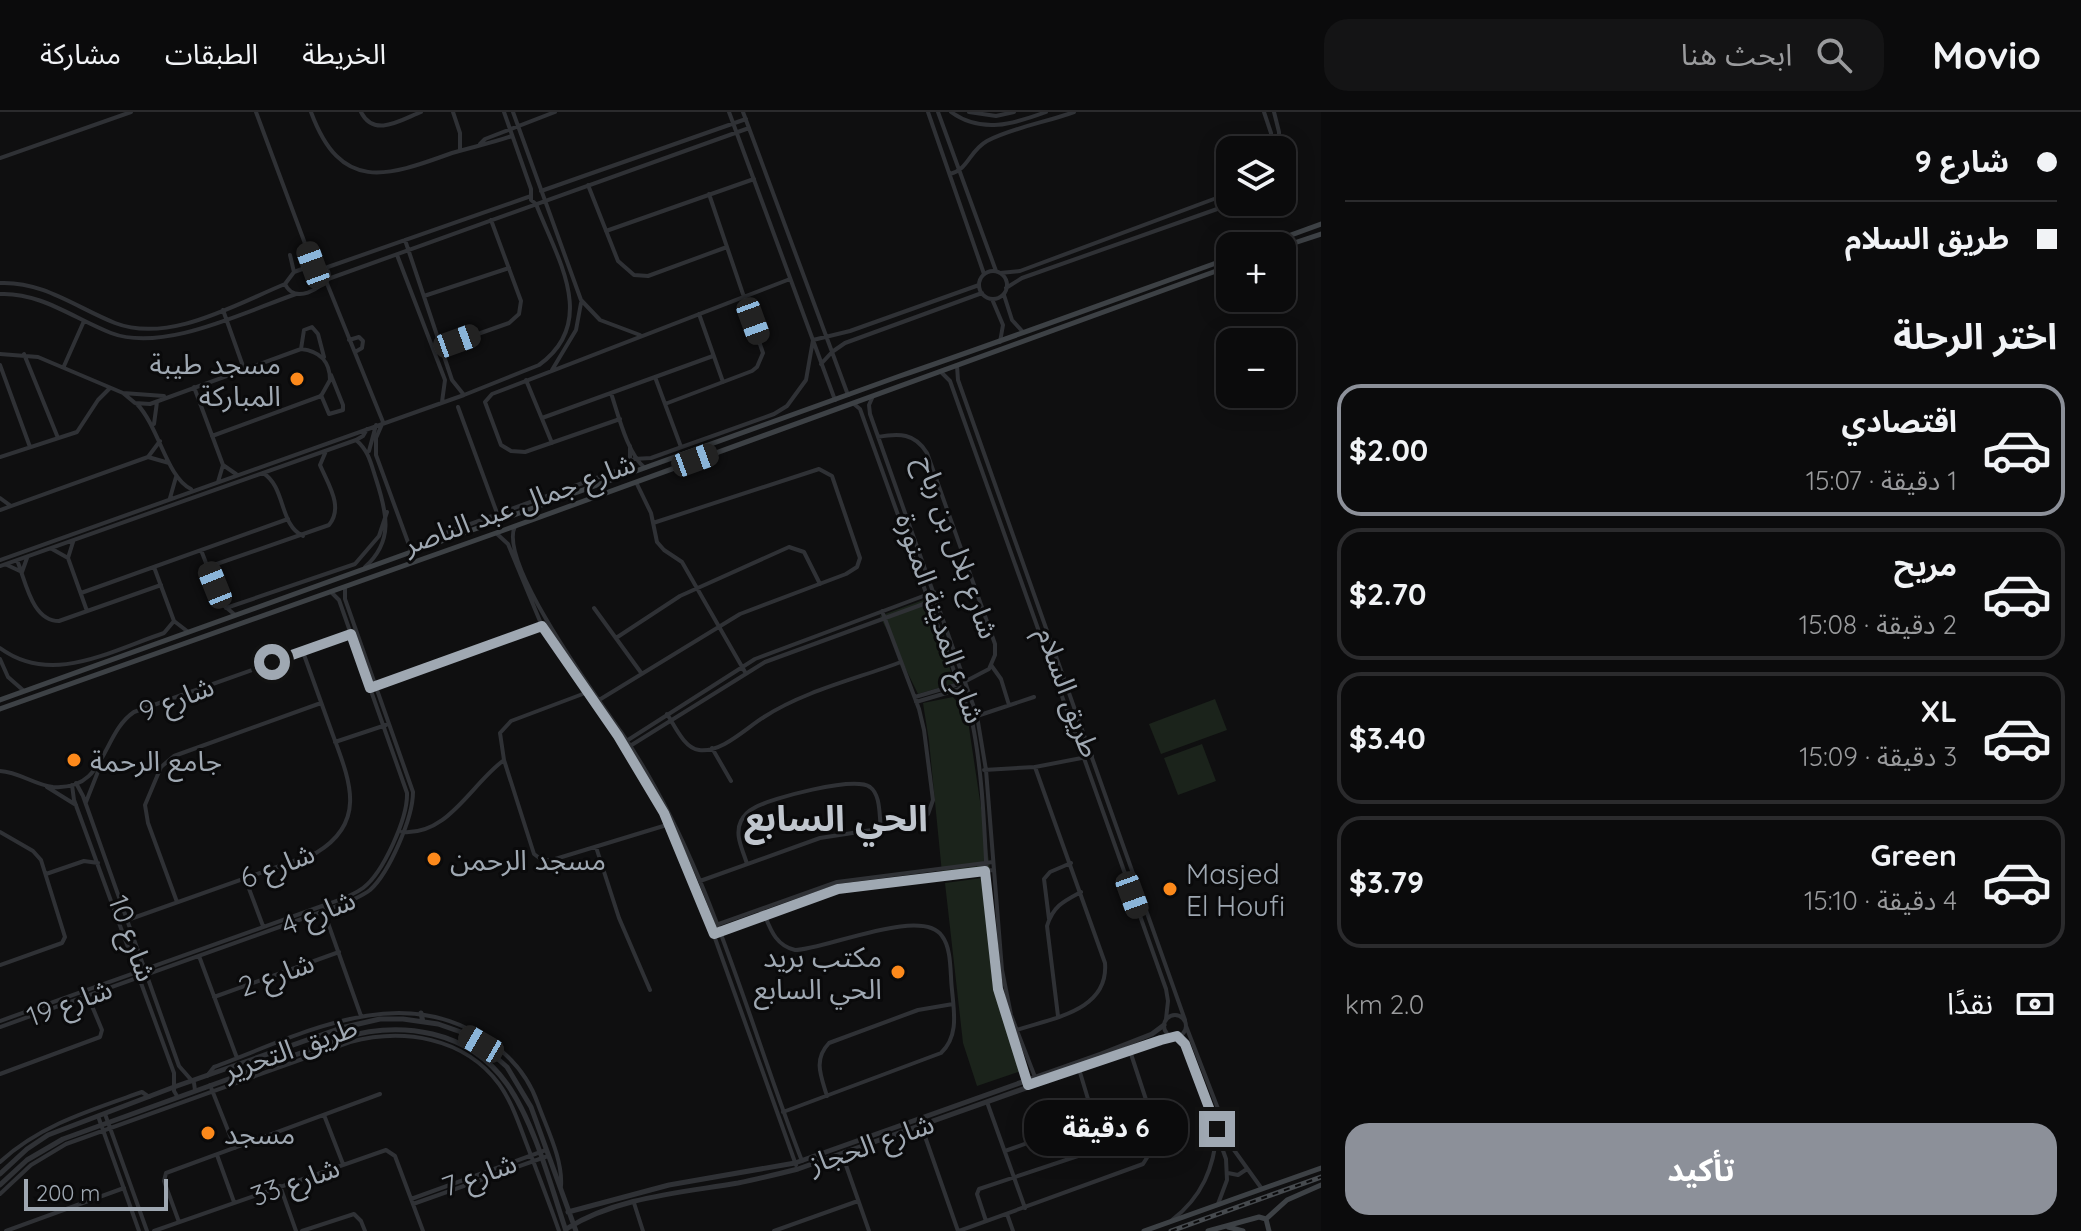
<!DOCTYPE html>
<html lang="ar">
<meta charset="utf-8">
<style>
body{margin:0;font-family:Quicksand,"Noto Sans Arabic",sans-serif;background:#141415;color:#f1f3f6;direction:rtl;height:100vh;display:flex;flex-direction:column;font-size:30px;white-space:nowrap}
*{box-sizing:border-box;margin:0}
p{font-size:26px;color:#9a9b9d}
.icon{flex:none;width:44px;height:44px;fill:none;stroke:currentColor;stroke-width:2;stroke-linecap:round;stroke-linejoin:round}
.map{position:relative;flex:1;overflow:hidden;direction:ltr}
.details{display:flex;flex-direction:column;background:#0b0b0c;width:760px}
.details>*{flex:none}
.hud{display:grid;align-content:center;height:176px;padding:0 24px;background:#0b0b0c}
.fabs{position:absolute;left:1216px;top:24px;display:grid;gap:16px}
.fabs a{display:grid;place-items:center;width:80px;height:80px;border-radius:16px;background:#0b0b0c;box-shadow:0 4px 20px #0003,0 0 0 2px #2b2b2d;font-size:40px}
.scale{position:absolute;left:24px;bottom:20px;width:144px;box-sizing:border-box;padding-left:8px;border:4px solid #9fa8b2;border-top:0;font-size:22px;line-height:28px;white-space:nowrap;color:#9fa8b2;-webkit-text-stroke:6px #0a0a0b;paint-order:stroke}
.end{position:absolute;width:36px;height:36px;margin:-18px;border:10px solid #9fa8b2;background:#111;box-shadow:0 0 0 4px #111}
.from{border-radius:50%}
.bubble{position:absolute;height:56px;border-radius:24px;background:#0b0b0c;box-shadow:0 4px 20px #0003,0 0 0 2px #2b2b2d;font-size:26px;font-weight:700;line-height:56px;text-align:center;direction:rtl}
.car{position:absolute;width:24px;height:48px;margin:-24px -12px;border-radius:10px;box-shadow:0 0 6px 2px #0007;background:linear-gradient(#222 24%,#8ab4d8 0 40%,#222 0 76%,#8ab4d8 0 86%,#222 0)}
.hud b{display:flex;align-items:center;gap:28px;height:76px;font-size:30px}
.hud b+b{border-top:2px solid #2b2b2d}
.hud i{width:20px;height:20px;background:#f1f3f6}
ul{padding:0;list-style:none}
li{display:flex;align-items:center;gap:24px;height:132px;margin:0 16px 12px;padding:0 8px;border:4px solid #2b2b2d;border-radius:24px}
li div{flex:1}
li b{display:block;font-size:30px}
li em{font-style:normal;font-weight:700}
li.on{border-color:#8c9099}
li>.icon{width:72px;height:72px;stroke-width:1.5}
h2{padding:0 24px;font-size:36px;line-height:96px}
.pay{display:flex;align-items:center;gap:20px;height:88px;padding:0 24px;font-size:30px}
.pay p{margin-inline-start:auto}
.action{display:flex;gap:16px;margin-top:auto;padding:16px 24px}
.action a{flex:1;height:92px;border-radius:24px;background:#8c9099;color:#fff;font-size:32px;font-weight:700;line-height:92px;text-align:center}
header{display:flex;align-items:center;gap:48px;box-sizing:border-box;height:112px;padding:0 40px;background:#0b0b0c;border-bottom:2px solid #2b2b2d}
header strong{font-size:38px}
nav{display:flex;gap:44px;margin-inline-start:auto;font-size:28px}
.search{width:560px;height:72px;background:#141415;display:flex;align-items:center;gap:20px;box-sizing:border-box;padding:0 28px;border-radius:24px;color:#9a9b9d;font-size:30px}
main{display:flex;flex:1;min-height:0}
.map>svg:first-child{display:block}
.green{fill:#1b231b}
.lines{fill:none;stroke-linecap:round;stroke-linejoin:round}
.minor{stroke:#2f3135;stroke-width:4}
.tertiary{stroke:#2f3135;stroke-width:5}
.secondary{stroke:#3d4145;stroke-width:5}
.rail-casing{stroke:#464a4e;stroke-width:5}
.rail{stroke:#0a0a0b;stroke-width:2;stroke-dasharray:6;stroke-linecap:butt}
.route{stroke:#9fa8b2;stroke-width:10}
.poi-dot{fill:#fc891b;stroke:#0a0a0b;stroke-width:3}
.labels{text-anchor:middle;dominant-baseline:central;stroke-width:6;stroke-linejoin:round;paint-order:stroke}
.poi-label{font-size:28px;fill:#9fa8b2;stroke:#0a0a0b;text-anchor:start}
.street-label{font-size:28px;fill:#9fa8b2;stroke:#0a0a0b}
.district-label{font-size:36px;font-weight:bold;fill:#c0c6ce;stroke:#0a0a0b}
</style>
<header>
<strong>Movio</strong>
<div class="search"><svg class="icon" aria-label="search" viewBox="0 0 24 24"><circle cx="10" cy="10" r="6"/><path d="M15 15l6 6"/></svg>ابحث هنا</div>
<nav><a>الخريطة</a><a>الطبقات</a><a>مشاركة</a></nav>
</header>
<main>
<section class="details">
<div class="hud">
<b><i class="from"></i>شارع 9</b>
<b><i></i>طريق السلام</b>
</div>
<h2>اختر الرحلة</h2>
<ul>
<li class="on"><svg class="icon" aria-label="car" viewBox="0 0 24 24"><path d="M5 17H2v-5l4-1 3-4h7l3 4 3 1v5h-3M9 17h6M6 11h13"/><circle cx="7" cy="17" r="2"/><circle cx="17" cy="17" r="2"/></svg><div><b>اقتصادي</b><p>1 دقيقة · 15:07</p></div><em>$2.00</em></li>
<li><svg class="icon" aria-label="car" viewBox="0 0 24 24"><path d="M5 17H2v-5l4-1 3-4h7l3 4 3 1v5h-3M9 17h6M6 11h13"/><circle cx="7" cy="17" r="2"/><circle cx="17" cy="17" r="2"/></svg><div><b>مريح</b><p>2 دقيقة · 15:08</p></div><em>$2.70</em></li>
<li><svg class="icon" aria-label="car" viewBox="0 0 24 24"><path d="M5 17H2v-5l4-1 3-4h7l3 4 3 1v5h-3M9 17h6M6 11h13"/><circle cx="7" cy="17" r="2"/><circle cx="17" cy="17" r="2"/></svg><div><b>XL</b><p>3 دقيقة · 15:09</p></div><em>$3.40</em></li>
<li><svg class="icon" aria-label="car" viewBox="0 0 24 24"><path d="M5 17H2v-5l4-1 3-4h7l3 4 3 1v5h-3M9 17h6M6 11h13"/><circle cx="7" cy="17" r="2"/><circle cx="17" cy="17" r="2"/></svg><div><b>Green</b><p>4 دقيقة · 15:10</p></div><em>$3.79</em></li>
</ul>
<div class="pay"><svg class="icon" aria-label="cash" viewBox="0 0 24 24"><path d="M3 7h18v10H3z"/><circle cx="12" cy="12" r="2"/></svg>نقدًا<p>2.0 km</p></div>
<div class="action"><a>تأكيد</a></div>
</section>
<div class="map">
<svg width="1321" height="1119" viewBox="0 0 1321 1119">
<rect width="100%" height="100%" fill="#0f0f10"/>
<path class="green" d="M926 487 955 571 918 582 880 504Z
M953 585 967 602 990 756 942 761 929 629 923 591Z
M1215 587 1227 618 1161 642 1149 612Z
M1202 632 1216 669 1178 683 1164 646Z
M982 766 993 875 1021 959 977 974 963 931 945 771Z"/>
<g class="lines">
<path class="minor" d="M256 0 313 153
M311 0C341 81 386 65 452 41 472 35 492 31 512 24
M361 0C374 26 401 8 421 0
M453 0 460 21V39
M513 0 581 188 600 208 640 223
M729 0 835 288
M743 0 848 283
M928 0 984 162
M938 0 996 159
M951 0C981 22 1014 12 1046 0
M969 0 996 4 1014 0
M1264 0 1271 21V38
M1274 0 1279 20V38
M480 32 485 27 555 0
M0 46 131 0
M950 62C969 57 969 39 987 29 1011 16 1047 10 1074 0
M588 73 618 149 634 163 648 164 727 135
M541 79 746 7
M606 119 754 67
M405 128 452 268 464 283
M290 143 294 160
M397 143 445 268 442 290
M313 153 328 159 329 163C322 178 294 192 285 172L294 160Z
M325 156 531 84
M979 173a14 14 0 1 1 28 0a14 14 0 1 1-28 0Z
M1000 161 1020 159 1230 81
M328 167 749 16
M326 169 383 310 376 326V343L412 441
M0 171C43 169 77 196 115 211 169 232 236 192 285 172
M1006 176 1022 166 1237 90
M0 182C40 180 75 207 111 221 163 241 244 200 296 182
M1004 183 1012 208 1023 220
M424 184 509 156
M992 187 1003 213 1000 230
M223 198 244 257
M699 202 723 270
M349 228 359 225 363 229 362 236 355 240
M441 235 509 211 519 202 521 189 491 108
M301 237 304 218 312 215 318 222 324 245
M0 242 38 245 123 281 164 284
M24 242 58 326
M821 252 832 240 845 231 982 181
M0 253 30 335
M64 254 84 209
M957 254 958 268 1185 908
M552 258 576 218 581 191
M941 260 950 269 1166 877 1168 889 1166 907
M655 265 681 335
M526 268 552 331
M194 275 223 353 236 362
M123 281 135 291 150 292 301 237C320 239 330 250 330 268L321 284 212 324
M611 281C618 302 628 343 645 356
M321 283 329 302 343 298V293L331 263
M873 284 869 293 870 302 977 604 986 658 1002 858 1011 903 1035 965
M137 292C159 315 167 366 191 377
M665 292 752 259 757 255 763 241 709 82
M854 292 860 297 972 609C990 697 982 789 998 877 1004 909 1017 940 1028 971
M458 295 497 401
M542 306 713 244
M620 307 525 340 511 339 501 333 485 290 492 282 790 167
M154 312 157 290
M878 325C899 321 915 321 927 341L995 532V543L989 557 966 569
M356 328C369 339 371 352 376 367 387 401 394 429 365 455
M630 334V361
M369 339 376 313
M0 345 77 320 98 288 110 276
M148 345 169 351
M263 361C286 375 279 413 303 424
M218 370 223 353
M636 370 651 401 657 430 664 438 682 450 745 560
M0 386 11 394
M170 386 176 365
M0 398 148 345 160 329
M515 414C497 450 598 587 621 620 709 748 746 905 802 1049
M496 421 508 432 542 514 626 636 670 712 711 815 796 1053
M73 430 68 446 87 499
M428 434 432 426 621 357 634 347 651 346 774 302 787 294 806 268 813 228 850 219 979 173
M52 437 68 446
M201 438 222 492 234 502
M0 448 464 283 539 253C599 210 557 146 536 92L531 88V77L504 0
M17 448C26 470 32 509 59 509L161 473
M7 453 22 460 27 446
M0 454 356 328 363 324 367 317
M154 455 174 509 187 519
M208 455 329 413C344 395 328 372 320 353L326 339
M81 481 288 407
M226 496 355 452 379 424 387 400
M594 496 642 562
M616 526 680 484 789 435 804 440 820 472
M0 536C52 574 110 539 164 521L174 509
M0 547 8 565 24 579
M991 553 1001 567 1009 593
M376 574 541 514
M588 580 511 609 500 621 504 648 534 742 542 748H552L670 712
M915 585 959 572
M599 588 740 502 846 462 857 455 860 446 832 364 819 357 653 411
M916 590 960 577
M667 602C675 614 684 636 699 638 722 641 746 616 764 605 804 579 856 567 901 550
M977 604 1034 585
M628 628 755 547 934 480
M335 630 386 613
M630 634 765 550 929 490
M712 636 731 669
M984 658 1035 655 1092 644
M0 659C19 660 35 673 53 675 107 679 101 622 134 600L350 523
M76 671 83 684 179 954 194 971 195 978
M72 673 74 688 174 961V979L177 984
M47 675 76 693
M86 690 99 657
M0 720 33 739 41 748 65 825 62 831 0 853
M402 720C448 724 471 672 504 648
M596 735 619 806 650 878
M747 752C743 738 734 723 741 709 744 703 748 699 754 696 771 686 854 664 870 675 881 683 879 704 881 716
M46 762 84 749 98 751
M245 766 263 814
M700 769 820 726 917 711 928 702 933 688 924 618 919 597 882 499
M177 790 148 711 145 693 161 655 174 644 321 591
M323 797 361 904
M762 797C770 815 774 833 795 838 824 838 922 794 942 824 952 837 950 862 952 878 954 900 959 924 941 941L783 1000
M1049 807 1044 767 1050 760 1071 751
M119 811 316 741C371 708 347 663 330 615 321 590 312 565 303 540
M716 813 837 770 993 750
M720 820 838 777 993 758
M199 844 237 946
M214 885 339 840
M1164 914a11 11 0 1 1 22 0a11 11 0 1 1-22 0Z
M1058 904 1047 814C1053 794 1064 789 1081 780
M0 909 322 794C336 789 351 785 363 776 383 761 408 706 407 681L339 488 331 480
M1186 914 1234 1038 1262 1077
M0 915 324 799C339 793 357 788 370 778 389 761 413 706 413 680L345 487V475
M1017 918C1052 906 1109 899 1105 851L1035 655
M1177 924 1185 932 1226 1047 1227 1068 1218 1092
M1079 957 1094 1007
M0 962 100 925 102 918 87 882
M207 964 214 955C298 924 395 870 481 924 507 940 528 963 538 992 547 1017 563 1048 561 1074
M210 973 235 1036
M827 984C821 964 813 948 829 931L918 898 953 892
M987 990 1025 1096
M105 1002 147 1119
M324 1003 343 1052
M98 1004 139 1119
M1089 1008 1099 1036
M921 1013 958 1119
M1069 1016 1078 1044
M1005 1039 1146 988
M842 1042 869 1119
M217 1043 234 1090
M0 1050C40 1013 91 998 142 980L149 985
M1228 1061 1238 1063 1247 1057
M280 1074 296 1119
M0 1082 31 1053 66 1032 350 930C403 916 464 925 499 972 512 990 519 1012 527 1033 538 1062 549 1090 559 1119
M411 1087 546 1038
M634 1091 643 1119
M413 1092 548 1044
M1007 1102 1013 1119
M1172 1108C1202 1085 1214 1056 1217 1019
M986 1109 977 1082 979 1077 1156 1018
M179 1110 164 1069 166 1061 380 982
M6 1119 124 1076
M154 1119 386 1038 395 1044 423 1119
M302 1119 354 1102 361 1109 365 1119
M774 1119 858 1089
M959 1119 1143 1052 1153 1036 1156 1018 1130 939"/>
<path class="tertiary" d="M421 901 423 910
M0 1062 27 1037 48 1023 174 975 341 916 380 907H403L438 912 461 920 481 932 507 955 531 995 576 1119
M0 1073 27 1048 63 1027 342 926C401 908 469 918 507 972 534 1010 551 1074 566 1119
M568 1100 669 1073 795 1051 1101 942 1152 922 1164 913
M566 1117C617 1085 680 1081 738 1071 758 1067 778 1062 798 1057L1172 924"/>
<path class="secondary" d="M1261 134 1321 112
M1282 135 1321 122
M0 588 897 265C1008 227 1119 186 1230 146
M0 597 496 421 1230 154
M1266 1107 1269 1119
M1228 1115 1243 1119
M1144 1119 1321 1056
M1208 1119 1259 1105 1266 1107 1287 1088 1321 1073"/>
<defs>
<path id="rail" d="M1171 1119 1321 1065"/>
</defs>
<use href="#rail" class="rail-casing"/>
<use href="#rail" class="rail"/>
</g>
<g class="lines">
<path class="route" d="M272 550 351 522 370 576 542 514 618 624 664 701 714 822 838 777 985 759 998 877 1028 973 1161 928 1177 924 1185 932 1217 1017"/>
</g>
<g class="poi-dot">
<circle cx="297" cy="267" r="8"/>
<circle cx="74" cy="648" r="8"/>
<circle cx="434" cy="747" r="8"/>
<circle cx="1170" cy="777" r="8"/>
<circle cx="898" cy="860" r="8"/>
<circle cx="208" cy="1021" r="8"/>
</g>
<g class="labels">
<g class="poi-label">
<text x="281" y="251" text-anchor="end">مسجد طيبة<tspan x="281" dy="32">المباركة</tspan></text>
<text x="90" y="648">جامع الرحمة</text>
<text x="450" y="747">مسجد الرحمن</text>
<text x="1186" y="761">Masjed<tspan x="1186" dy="32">El Houfi</tspan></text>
<text x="882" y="844" text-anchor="end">مكتب بريد<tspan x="882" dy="32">الحي السابع</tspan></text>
<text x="224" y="1021">مسجد</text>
</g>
<g class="street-label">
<text transform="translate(519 391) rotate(-20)">شارع جمال عبد الناصر</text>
<text transform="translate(958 435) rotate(70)">شارع بلال بن رباح</text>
<text transform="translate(941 506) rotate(71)">شارع المدينة المنورة</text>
<text transform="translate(1069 580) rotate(70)">طريق السلام</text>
<text transform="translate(176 586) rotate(-21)">شارع 9</text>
<text transform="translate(277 753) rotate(-21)">شارع 6</text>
<text transform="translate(318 800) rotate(-22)">شارع 4</text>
<text transform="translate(133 826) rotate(70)">شارع 10</text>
<text transform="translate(276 862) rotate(-20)">شارع 2</text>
<text transform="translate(69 890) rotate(-20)">شارع 19</text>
<text transform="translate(290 936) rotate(-19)">طريق التحرير</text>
<text transform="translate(871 1031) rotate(-19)">شارع الحجاز</text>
<text transform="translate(479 1062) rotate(-20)">شارع 7</text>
<text transform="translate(295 1069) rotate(-20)">شارع 33</text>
</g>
<g class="district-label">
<text x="836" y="705">الحي السابع</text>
</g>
</g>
</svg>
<div class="fabs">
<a><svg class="icon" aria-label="layers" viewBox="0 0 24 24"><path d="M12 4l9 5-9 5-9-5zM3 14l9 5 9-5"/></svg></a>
<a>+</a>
<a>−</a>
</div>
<div class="scale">200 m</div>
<i class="end from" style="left:272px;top:550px"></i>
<i class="end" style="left:1217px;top:1017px"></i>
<div class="bubble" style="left:1024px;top:988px;width:164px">6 دقيقة</div>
<i class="car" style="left:313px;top:153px;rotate:340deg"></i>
<i class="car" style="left:753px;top:209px;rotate:160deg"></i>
<i class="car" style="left:457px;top:229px;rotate:70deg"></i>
<i class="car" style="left:695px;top:348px;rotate:70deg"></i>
<i class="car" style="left:215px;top:473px;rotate:338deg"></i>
<i class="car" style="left:1132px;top:783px;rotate:160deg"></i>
<i class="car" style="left:481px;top:932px;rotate:300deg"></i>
</div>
</main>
